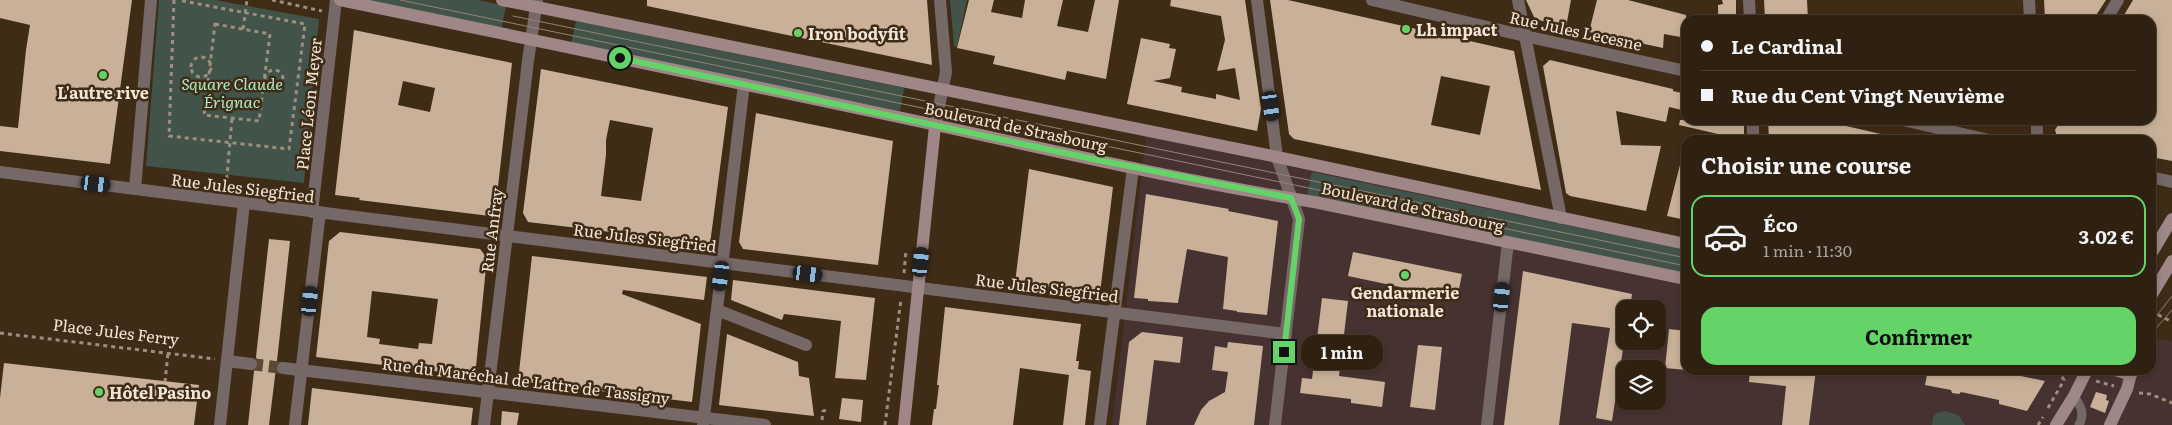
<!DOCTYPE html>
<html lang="fr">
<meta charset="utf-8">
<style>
body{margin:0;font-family:Literata,serif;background:#37291a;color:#f1f3f6;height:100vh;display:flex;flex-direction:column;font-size:19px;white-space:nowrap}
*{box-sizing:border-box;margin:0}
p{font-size:16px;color:#a7a39f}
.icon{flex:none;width:28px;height:28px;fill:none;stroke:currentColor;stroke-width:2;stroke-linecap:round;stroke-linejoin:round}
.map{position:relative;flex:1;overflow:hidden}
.details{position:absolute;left:1681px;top:135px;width:475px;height:240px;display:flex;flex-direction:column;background:#2f2111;border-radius:15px;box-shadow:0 2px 8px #0003,0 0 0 1px #4a3e31}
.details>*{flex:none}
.banner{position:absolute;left:1681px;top:15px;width:475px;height:110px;border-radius:15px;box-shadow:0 2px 8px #0003,0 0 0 1px #4a3e31;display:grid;align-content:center;height:110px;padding:0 20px;background:#2f2111}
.fabs{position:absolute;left:1616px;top:300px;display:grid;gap:10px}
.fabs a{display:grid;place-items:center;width:50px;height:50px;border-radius:10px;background:#2f2111;box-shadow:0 2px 8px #0003,0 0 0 1px #4a3e31;font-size:25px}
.end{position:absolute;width:22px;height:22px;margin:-11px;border:6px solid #64d468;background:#111;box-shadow:0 0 0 2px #111}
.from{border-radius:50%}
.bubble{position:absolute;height:35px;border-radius:15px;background:#2f2111;box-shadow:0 2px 8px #0003,0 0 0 1px #4a3e31;font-size:16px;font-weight:700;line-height:35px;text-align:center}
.car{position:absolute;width:15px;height:30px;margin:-15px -8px;border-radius:6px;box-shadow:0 0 4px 1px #0007;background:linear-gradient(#222 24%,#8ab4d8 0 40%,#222 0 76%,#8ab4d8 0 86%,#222 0)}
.banner b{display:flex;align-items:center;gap:18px;height:48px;font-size:19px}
.banner b+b{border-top:1px solid #4a3e31}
.banner i{width:12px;height:12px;background:#f1f3f6}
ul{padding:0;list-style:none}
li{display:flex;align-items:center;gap:15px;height:82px;margin:0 10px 8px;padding:0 10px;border:2px solid transparent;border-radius:15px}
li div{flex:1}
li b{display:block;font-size:19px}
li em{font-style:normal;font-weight:700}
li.current{border-color:#64d468}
li>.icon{width:45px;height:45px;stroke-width:1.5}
h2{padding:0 20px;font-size:22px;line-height:60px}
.action{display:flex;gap:10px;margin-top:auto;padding:10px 20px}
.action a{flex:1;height:58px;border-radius:15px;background:#64d468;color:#111;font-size:20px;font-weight:700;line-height:58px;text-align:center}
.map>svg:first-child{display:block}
.commercial{fill:#463231;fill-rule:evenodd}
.green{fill:#42544a}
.building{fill:#c8b198;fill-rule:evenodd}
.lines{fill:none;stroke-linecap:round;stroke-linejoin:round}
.street-tunnel{stroke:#5a4834;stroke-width:12;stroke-dasharray:12 6;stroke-linecap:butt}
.path{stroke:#9d8e7d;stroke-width:3;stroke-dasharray:4 4;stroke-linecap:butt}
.lane{stroke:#776868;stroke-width:9}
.street{stroke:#776868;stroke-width:12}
.secondary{stroke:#9f8787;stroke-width:12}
.tram{stroke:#938372;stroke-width:1}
.route{stroke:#64d468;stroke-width:6}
.poi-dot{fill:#64d468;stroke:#3f2c17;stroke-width:2}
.labels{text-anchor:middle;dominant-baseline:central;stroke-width:5;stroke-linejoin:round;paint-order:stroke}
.poi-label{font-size:16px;font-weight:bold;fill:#f1e5d8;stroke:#3f2c17;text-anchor:start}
.street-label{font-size:16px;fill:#f1e5d8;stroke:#3f2c17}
.park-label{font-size:16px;font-style:italic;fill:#afe6c7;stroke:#3f2c17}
</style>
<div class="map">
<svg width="2172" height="425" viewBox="0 0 2172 425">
<rect width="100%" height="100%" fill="#3f2c17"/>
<path class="commercial" d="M1147 128 1686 239V370H2151V337L2172 341V425H1112ZM1625 309H1658V341H1625ZM1625 369H1658V401H1625Z"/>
<path class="green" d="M159 0H215L319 19 304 183 146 166Z
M360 0H478L506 6 501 30Z
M950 0H967L957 47 954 46Z
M576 21 904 88 900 111 571 44Z
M1312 172 1686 250V274L1307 196Z
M1946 411 1959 416 1965 425H1932L1933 417 1937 413Z"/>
<path class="building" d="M0 0H132L110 164 0 151V126L18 128 26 50 30 25 0 18Z
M647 0H927L932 65 647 6Z
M969 0H994L991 12 1022 18 1025 0H1063L1057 26 1088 32 1095 0H1119L1106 79 1067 71 1065 80 993 64 995 56 957 48Z
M1171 0H1245L1261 109 1257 131 1127 104 1141 38 1170 44 1169 48 1176 49 1170 78 1153 81 1182 87 1181 92 1216 99V94L1240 100 1235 68 1217 71 1225 40 1221 16 1170 6Z
M1270 0H1288L1514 51 1541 190 1294 139 1289 134ZM1441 76 1490 86 1480 135 1431 125Z
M1526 0H1571L1566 27 1535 19Z
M1597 0H1628L1686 15V38L1664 34 1663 48 1589 32Z
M1722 0H1736V20H1718V5L1723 4Z
M1764 0H1807L1808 20H1765Z
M2044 0H2106L2093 20H2045Z
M2133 0H2172V161L2151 157V140H2077L2057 136 2055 130 2061 120H2151V20H2121Z
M354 30 512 63 495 213 490 216 359 200 360 198 335 195ZM403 81 435 88 430 112 398 105Z
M1550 60 1673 89V91L1686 94V111L1669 107 1666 122 1616 111 1621 145 1661 146 1646 211 1570 196 1566 193 1543 66Z
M541 69 728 107 710 244 528 222 523 213ZM610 120 653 128 641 201 601 196 606 155V140Z
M756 113 893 141 878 265 743 249 739 242Z
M1680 120H1744V140L1679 125Z
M1768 120H1820L1885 135 1884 140H1769Z
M1682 157 1686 158V220L1667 216Z
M1029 169 1113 187 1100 293 1015 283Z
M1146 194 1229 209 1228 211 1278 221 1267 315 1237 312V311L1223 309 1228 257 1187 249 1178 303 1148 301V299L1134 298Z
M340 232 480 249 487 258 475 376 316 357 329 241ZM372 291 438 299 432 344 419 343 418 349 379 344 380 339 367 337Z
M269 239 290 241 278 352 269 425H248L254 371 259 365 256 357Z
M1353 252 1462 274 1457 299 1348 276Z
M532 256 707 277 704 300 623 290 622 294 701 324 692 402 518 381Z
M1523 271 1632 294 1630 309H1625V336L1612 421 1596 418 1610 328 1572 323 1559 425H1504Z
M733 280 875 298 866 380 835 378 841 321 784 314 782 320 731 300Z
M1322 298 1348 301 1339 376 1385 382 1382 407 1351 403V399L1300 393 1302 378 1312 379Z
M945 307 1081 324 1076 361H1079L1078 369 1091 371 1085 425H1063L1069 375 1020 368 1013 425H932L934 409H936L939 385H937Z
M1669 329 1686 331V370L1665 368Z
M1142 332 1183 337 1180 363 1154 360 1146 425H1119L1129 342Z
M727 334 798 362 799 376 809 378 814 416 719 405Z
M1228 342 1263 346 1254 425H1194L1201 410 1209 401 1225 392 1228 372 1212 370 1215 346 1227 348Z
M1418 345 1442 347 1435 410 1410 407Z
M4 363 199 385 194 425H0V398Z
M1750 370H1816L1809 425H1782L1786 386 1749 382Z
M1928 370H1991L2045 381 2027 411 1999 404V400L1961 392 1959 394 1952 393 1951 390 1925 385Z
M312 388 473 408 471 425H308Z
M2096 392 2107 395 2106 400 2109 401 2105 413 2090 407Z
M842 398 863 400 861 422 839 419Z
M502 411 519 413 517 425H501Z"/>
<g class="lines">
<path class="street-tunnel" d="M251 364 283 368"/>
<path class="path" d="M174 0 169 136 289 149 305 24 178 0
M272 0 322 11
M215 24 270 34 259 121 204 115Z
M243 29 247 0
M191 67a10 10 0 1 1 20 0a10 10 0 1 1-20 0Z
M265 79a9 9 0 1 1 18 0a9 9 0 1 1-18 0Z
M226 187 232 118
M904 273 906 250
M2151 311 2172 322
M0 333 215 359
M2049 370 2070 375
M2096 381 2114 386
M165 382 168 353
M2139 393 2150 394 2172 403
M2048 408 2064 380 2059 372
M822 420 823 411 828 410
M885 425 901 299
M2038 425 2043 417"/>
<path class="lane" d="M2074 396C2081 406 2085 414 2079 425"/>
<path class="street" d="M1257 0 1277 157 1299 219 1275 425
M1372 0 1525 36 1686 71
M1518 0 1561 218
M1749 0 1750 20
M2029 0 2030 20
M2106 20 2118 0
M1753 120V140
M1903 120 1989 140
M935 126 946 72 940 0
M2037 140V120
M0 172 1286 334
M2151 177 2172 182
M135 189 151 0
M312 212 336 0
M717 310 806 345
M227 361 251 364
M283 368 765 425
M220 425 244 203
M295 425 320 212
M484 425 528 61 537 0
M703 425 744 84
M1100 425 1133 168
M1487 425 1508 242"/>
<path class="secondary" d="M340 0C528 38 715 79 903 118 1039 147 1175 180 1314 202L1686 279
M502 0 1277 157 1686 244
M2151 254 2172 219
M2151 296 2172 261
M2115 370 2131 375
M904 425 935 126
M2056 425 2074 396 2087 370
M2110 425 2127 389 2132 370"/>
<path class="tram" d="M400 0 1686 266
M513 16 1459 211
M1488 217 1686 258
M2151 323 2172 296
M2151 334 2172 310"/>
</g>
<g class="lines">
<path class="route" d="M620 58 1093 159 1291 198 1299 219 1284 352"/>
</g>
<g class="poi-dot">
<circle cx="1406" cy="29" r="5"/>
<circle cx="798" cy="33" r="5"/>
<circle cx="103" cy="75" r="5"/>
<circle cx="1405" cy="275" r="5"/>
<circle cx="99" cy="392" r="5"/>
</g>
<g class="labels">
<g class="poi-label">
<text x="1416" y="29">Lh impact</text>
<text x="808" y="33">Iron bodyfit</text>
<text x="103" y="92" text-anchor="middle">L'autre rive</text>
<text x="1405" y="292" text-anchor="middle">Gendarmerie<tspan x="1405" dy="18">nationale</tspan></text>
<text x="109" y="392">Hôtel Pasino</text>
</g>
<g class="street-label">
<text transform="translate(1576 30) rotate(12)">Rue Jules Lecesne</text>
<text transform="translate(308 104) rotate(-84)">Place Léon Meyer</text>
<text transform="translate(1016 126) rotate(12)">Boulevard de Strasbourg</text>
<text transform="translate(243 187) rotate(7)">Rue Jules Siegfried</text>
<text transform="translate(1413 206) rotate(12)">Boulevard de Strasbourg</text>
<text transform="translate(491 230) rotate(-83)">Rue Anfray</text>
<text transform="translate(645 237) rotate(7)">Rue Jules Siegfried</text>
<text transform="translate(1047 287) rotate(7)">Rue Jules Siegfried</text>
<text transform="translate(116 331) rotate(7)">Place Jules Ferry</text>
<text transform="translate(526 380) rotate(7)">Rue du Maréchal de Lattre de Tassigny</text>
</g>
<g class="park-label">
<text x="232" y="83">Square Claude<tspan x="232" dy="18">Érignac</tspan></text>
</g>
</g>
</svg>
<div class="fabs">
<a><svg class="icon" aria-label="locate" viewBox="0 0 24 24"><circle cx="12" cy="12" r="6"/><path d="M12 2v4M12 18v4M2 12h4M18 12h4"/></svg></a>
<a><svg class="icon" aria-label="layers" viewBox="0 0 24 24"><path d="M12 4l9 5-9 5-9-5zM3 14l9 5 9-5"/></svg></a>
</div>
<i class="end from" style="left:620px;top:58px"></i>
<i class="end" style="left:1284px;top:352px"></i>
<div class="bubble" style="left:1301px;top:335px;width:82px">1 min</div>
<i class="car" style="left:1271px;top:106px;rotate:172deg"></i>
<i class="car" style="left:96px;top:184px;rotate:97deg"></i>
<i class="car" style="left:921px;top:262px;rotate:6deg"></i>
<i class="car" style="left:808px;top:274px;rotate:97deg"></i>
<i class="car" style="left:721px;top:276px;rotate:187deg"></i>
<i class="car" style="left:1502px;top:297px;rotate:6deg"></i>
<i class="car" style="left:310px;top:301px;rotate:6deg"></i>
<div class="banner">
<b><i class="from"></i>Le Cardinal</b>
<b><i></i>Rue du Cent Vingt Neuvième</b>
</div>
<section class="details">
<h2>Choisir une course</h2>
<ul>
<li class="current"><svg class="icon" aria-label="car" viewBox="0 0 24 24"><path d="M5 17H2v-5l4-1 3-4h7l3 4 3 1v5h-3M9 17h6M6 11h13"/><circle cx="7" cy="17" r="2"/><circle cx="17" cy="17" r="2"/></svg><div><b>Éco</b><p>1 min · 11:30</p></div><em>3.02 €</em></li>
</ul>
<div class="action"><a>Confirmer</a></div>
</section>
</div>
